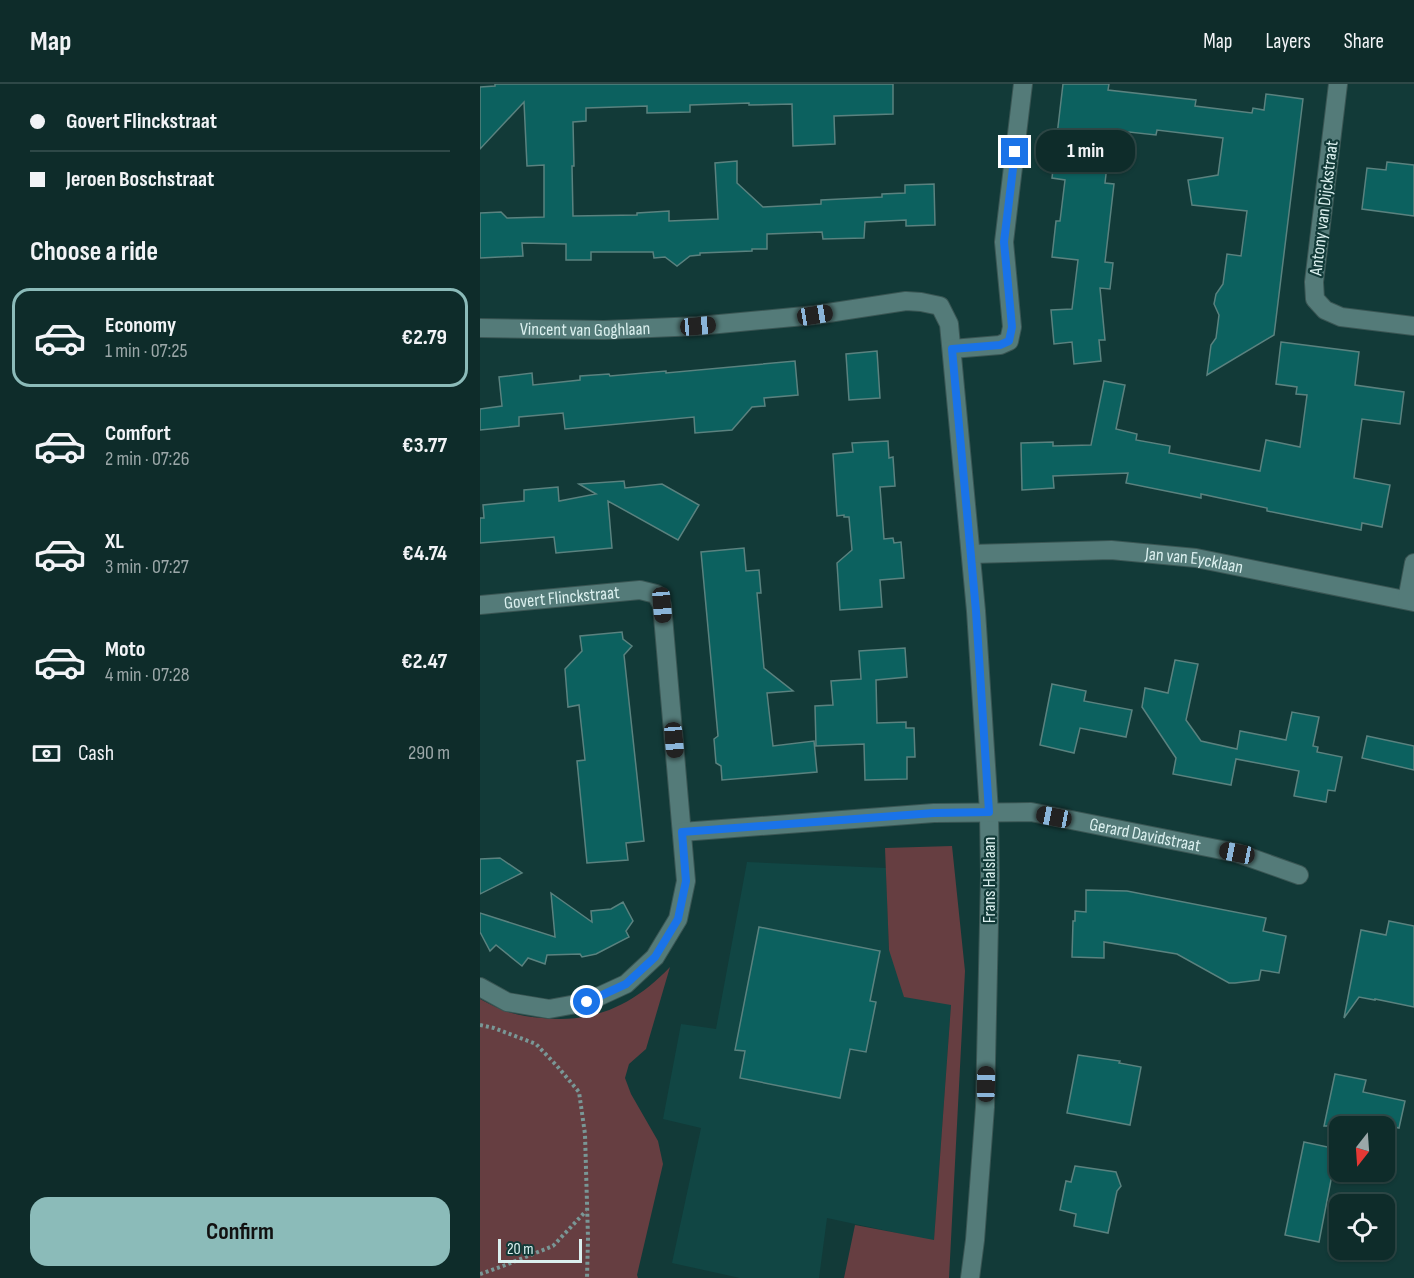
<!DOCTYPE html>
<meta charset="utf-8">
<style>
body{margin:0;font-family:"Sofia Sans Condensed",sans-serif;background:#1c3836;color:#f1f3f6;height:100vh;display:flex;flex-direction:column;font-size:22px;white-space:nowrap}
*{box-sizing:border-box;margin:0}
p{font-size:20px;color:#9ba7a8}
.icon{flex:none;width:33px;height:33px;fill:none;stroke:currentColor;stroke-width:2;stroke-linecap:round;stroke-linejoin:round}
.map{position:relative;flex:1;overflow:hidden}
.sheet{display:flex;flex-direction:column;background:#0e2c2a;width:480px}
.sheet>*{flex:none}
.banner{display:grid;align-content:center;height:132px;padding:0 30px;background:#0e2c2a}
.needle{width:39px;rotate:197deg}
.tools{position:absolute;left:849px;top:1032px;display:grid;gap:12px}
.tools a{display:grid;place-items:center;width:66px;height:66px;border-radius:12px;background:#0e2c2a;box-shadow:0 2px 4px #0004,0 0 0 2px #2e4847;font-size:30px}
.scale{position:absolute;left:18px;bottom:15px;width:84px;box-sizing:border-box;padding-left:6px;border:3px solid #dbf0ef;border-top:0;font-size:16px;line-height:21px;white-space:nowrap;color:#dbf0ef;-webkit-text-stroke:4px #123a38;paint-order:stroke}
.end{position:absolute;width:27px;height:27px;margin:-14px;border:8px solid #1a73e8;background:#fff;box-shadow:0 0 0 3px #fff}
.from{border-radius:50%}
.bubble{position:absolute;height:42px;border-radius:18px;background:#0e2c2a;box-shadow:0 2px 4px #0004,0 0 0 2px #2e4847;font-size:20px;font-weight:700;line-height:42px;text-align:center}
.car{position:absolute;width:18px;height:36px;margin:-18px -9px;border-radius:8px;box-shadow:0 0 4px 2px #0007;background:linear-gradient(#222 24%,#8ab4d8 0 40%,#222 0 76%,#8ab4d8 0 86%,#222 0)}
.banner b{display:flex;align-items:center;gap:21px;height:57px;font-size:22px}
.banner b+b{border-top:2px solid #2e4847}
.banner i{width:15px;height:15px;background:#f1f3f6}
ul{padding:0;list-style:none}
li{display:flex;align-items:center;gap:18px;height:99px;margin:0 12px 9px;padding:0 18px;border:3px solid transparent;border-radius:18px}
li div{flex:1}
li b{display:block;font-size:22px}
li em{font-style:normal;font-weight:700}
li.selected{border-color:#8bbbb9}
li>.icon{width:54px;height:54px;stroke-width:1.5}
h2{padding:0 30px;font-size:27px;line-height:72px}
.pay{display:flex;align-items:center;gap:15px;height:66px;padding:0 30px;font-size:22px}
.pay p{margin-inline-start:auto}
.button{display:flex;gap:12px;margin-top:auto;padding:12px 30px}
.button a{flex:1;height:69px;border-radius:18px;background:#8bbbb9;color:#111;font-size:24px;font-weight:700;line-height:69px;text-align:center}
header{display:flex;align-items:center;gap:36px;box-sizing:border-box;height:84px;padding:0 30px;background:#0e2c2a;border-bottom:2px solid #2e4847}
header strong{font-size:28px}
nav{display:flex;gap:33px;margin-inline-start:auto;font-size:21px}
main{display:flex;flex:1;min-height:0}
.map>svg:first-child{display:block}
.built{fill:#114644}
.green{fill:#663e41}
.building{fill:#0c615f;stroke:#5a827f;stroke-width:1.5}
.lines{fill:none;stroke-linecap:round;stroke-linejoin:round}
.street-casing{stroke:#3a5654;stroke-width:20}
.path{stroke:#799796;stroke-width:4;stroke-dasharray:3 3;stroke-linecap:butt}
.street{stroke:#547b79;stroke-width:18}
.route{stroke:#1a73e8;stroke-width:8}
.labels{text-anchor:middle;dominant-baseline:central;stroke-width:4.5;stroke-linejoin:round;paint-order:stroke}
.street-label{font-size:18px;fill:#dbf0ef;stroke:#123a38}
</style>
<header>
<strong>Map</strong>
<nav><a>Map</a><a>Layers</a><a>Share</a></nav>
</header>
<main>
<section class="sheet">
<div class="banner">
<b><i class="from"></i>Govert Flinckstraat</b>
<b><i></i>Jeroen Boschstraat</b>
</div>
<h2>Choose a ride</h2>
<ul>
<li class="selected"><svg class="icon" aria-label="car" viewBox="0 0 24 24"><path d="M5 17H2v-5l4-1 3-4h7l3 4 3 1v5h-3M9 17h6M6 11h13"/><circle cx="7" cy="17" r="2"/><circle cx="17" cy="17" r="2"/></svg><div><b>Economy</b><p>1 min · 07:25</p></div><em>€2.79</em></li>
<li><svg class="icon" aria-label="car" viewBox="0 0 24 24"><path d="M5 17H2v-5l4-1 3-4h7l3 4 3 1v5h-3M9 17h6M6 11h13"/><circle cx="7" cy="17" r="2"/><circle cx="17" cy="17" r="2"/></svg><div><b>Comfort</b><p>2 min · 07:26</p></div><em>€3.77</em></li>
<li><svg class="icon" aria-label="car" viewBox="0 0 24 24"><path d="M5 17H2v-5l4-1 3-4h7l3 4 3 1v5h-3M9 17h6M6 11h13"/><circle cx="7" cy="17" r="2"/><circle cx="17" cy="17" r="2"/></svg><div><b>XL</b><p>3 min · 07:27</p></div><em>€4.74</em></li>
<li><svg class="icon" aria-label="car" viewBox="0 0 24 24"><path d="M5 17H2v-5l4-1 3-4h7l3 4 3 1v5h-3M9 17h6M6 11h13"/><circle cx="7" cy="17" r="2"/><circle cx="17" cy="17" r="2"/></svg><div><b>Moto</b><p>4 min · 07:28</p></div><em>€2.47</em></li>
</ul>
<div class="pay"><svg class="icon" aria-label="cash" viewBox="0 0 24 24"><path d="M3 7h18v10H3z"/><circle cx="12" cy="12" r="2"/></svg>Cash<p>290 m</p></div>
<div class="button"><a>Confirm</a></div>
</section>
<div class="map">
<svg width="934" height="1194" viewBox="0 0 934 1194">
<rect width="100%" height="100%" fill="#123a38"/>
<path class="built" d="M267 778 406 784 409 866 471 921 454 1157 347 1134 339 1194H260L192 1179 221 1044 183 1035 201 940 236 945Z"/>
<path class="green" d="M472 762 485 887 469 1194H364L375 1141 454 1156 471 921 424 913 409 866 405 764Z
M190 883 166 965 149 980 145 994 151 1010 178 1057 183 1080 157 1191 158 1194H0V915C8 919 17 924 25 927 37 931 50 933 62 934 114 940 155 920 190 883Z"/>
<path class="building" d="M15 0H413V30L354 32 355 60 313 62 312 20 269 21V19L210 21V28L167 29V22L106 24V37L93 38 94 82H92L93 132 157 131V129L189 127V137L238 135 235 79 257 77V99L283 123 341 120V116L402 113V110L425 109V101L454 100 455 141 426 142V136L385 138 384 154 343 155 342 148 287 150V165H272V167L220 169V171L210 172 197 182 185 173 174 174 173 168H111V176H86V160L42 159 43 172 0 174V129L21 128 27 134 64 133V81L47 82 44 18 0 65V3L15 2Z
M583 0H629L628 6 716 16 715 22 772 29 773 24 784 26 786 10 823 15 794 251 727 291 731 261 736 254 739 231 734 220 736 210 743 200 747 170 761 172 767 127 712 121 708 96 738 91 743 54 677 46 676 51 631 46 625 99 634 100 625 178 633 179 630 205 620 204 625 256H619L621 277 594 280 592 258 574 260 571 226 592 225 598 176 572 173 576 137H580L585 96 572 94Z
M907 78 934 81V132L882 125 887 84 906 86Z
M801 258 879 268 875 301 924 308 920 340 882 335 874 394 910 401 902 443 882 439 881 446 787 427V424L721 410V414L646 399 648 389 573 392 574 404 542 406 541 359 573 358V362L611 361 624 297 645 301 636 345 657 350 656 356 690 362 689 369 780 387 786 356 820 363 827 311 816 310 817 303 796 300Z
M397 267 400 314 369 316 366 270Z
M315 277 318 311 284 314 285 322 272 323 252 346 215 349 214 333 85 345 83 329 39 333V342L0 346V325L22 322 19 293 52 289 53 301 100 296V292L129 290 130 292 186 287V289Z
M408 357 409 374 413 373 415 402 400 403 404 455 413 454 414 459 421 458 424 494 400 496 402 523 360 526 357 479 372 466 369 433H364V431L357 432 353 370 373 368 372 359Z
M144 397 145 404 182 400 219 421 198 456 128 417 132 464 76 469 74 453 0 459V434H4L3 421 44 417V406L78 403 79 417 116 410 99 400Z
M264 464 266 487 279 486 281 509H277L284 584 313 607 287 609 293 662 334 657 337 688 242 696 241 682 236 679 234 655 238 652 221 468Z
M142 548 143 555 152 562 144 571 164 757 146 759 148 776 107 779 97 677 105 676 99 621 88 623 85 585 102 567 100 552Z
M425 564 427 593 396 596 397 639 426 638V644H434L435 673H427V695L385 696 384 660 336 662 335 622 353 621 351 597 381 595 379 567Z
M695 576 718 580 706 636 721 657 757 665 760 647 806 656 812 628 839 633 833 662 838 663 837 668 862 673 855 707 848 706 846 718 814 712 819 687 756 675 751 701 693 690 696 674 662 623 665 604 688 609Z
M572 600 606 607 604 617 652 626 646 653 600 644 594 669 560 661Z
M887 652 934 662V686L882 674Z
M20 774 42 789 0 810V775Z
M606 806 647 807 786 834 783 847 806 852 799 889 781 886 779 896 755 899H749L697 870 624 858V874L592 873 593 837H595V827L606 828Z
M71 809 112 838 111 827 131 825 143 818 153 837 146 847 149 853 116 870 102 873 100 870 67 871 65 880 48 874 42 882 16 861 10 867 0 848V829L75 853Z
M909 837 934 842V923L895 915V916L879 913 864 934 881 846 906 851Z
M279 843 400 867 390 917 396 918 386 968 370 965 360 1014 260 994 265 967 255 966Z
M598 971 640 977 639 979 661 983 650 1041 587 1029Z
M855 990 886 996 883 1008 925 1017 919 1044 906 1041V1042H844Z
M824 1058 857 1065 839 1158 805 1151Z
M595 1082 636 1088 641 1102 637 1107 628 1149 594 1142 596 1130 580 1126 586 1097 591 1098Z"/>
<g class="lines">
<defs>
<g id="street">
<path d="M858 0 834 198 835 215 845 226 861 233 934 242"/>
<path id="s1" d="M0 244 124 246 218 242 335 231 426 217 441 218 460 222 469 240 496 527 509 728 510 792 505 1023 495 1156 490 1194"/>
<path d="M472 265 520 261 529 257 532 243 524 158 543 0"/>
<path id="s2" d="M491 470 631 466 716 474 934 518"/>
<path d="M927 516 934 479"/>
<path id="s3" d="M0 521 160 506 176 510 182 521 206 797 198 835 175 873 146 900 107 918 69 925 27 918 0 903"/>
<path id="s4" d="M202 748 454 729 551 728 757 769 819 791"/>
</g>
</defs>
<use href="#street" class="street-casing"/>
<path class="path" d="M0 941 14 944 56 960 77 982 99 1008 105 1050 108 1154 107 1194
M0 1190 23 1182 73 1162 106 1127"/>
<use href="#street" class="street"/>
</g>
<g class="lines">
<path class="route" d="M107 918 146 900 175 873 198 835 206 797 202 748 454 729 509 728 496 527 472 265 520 261 529 257 532 243 524 158 535 68"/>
</g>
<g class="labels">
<g class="street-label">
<text transform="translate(844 124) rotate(-83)">Antony van Dijckstraat</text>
<text stroke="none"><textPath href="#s1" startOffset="105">Vincent van Goghlaan</textPath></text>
<text stroke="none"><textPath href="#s2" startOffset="224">Jan van Eycklaan</textPath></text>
<text stroke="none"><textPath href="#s3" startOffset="82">Govert Flinckstraat</textPath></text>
<text stroke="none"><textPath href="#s4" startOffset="466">Gerard Davidstraat</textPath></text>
<text transform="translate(509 796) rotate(-90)">Frans Halslaan</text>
</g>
</g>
</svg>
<div class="tools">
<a><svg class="needle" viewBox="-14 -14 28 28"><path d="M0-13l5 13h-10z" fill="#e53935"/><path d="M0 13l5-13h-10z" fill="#9ba7a8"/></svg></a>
<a><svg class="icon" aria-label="locate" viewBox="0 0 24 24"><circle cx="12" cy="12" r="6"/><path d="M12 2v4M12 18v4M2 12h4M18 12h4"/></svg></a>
</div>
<div class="scale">20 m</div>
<i class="end from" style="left:107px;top:918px"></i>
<i class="end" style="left:535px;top:68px"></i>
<div class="bubble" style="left:556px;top:46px;width:99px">1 min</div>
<i class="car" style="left:335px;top:231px;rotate:81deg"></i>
<i class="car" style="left:218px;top:242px;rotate:85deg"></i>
<i class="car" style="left:182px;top:521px;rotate:175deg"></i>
<i class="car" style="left:194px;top:656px;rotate:175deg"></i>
<i class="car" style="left:574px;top:733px;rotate:281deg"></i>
<i class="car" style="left:757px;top:769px;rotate:281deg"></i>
<i class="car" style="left:506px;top:1000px;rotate:1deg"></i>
</div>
</main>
